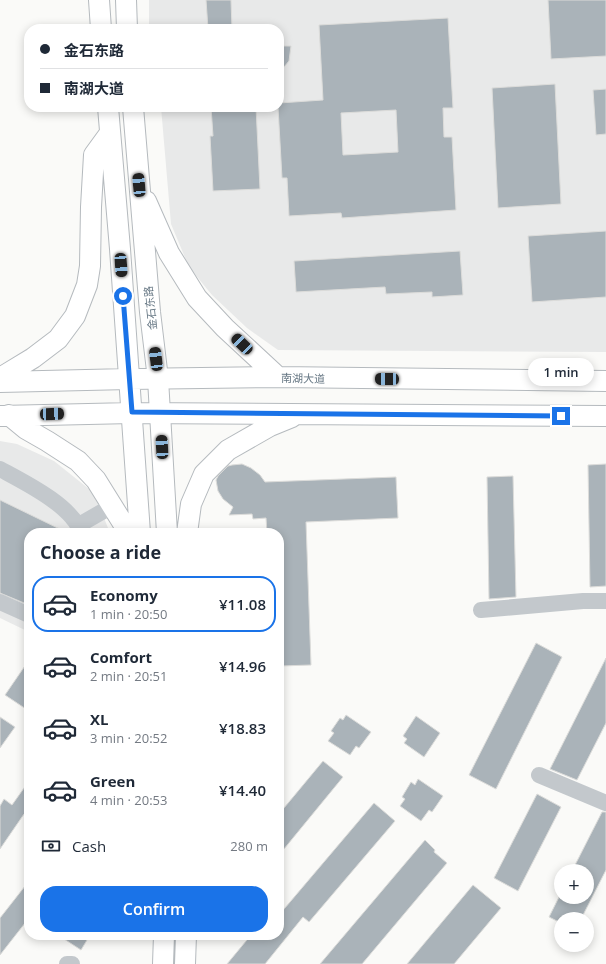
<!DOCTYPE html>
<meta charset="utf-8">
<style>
body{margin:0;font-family:"Open Sans","Noto Sans SC",sans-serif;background:#f2f2f3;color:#1f2937;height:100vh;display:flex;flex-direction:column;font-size:15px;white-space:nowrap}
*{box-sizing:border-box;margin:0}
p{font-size:13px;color:#747a83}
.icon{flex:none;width:22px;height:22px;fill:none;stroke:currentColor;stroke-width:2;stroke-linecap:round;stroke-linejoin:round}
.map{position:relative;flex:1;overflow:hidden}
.sheet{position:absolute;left:24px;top:528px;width:260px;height:412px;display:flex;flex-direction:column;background:#fff;border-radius:16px;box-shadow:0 2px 10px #0003}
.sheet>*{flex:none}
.banner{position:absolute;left:24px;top:24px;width:260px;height:88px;border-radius:16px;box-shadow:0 2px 10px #0003;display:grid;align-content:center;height:88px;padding:0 16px;background:#fff}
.fabs{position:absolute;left:554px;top:864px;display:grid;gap:8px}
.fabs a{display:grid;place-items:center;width:40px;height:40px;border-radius:50%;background:#fff;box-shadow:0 2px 10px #0003;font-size:20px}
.end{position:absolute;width:18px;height:18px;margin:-9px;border:5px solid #1a73e8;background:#fff;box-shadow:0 0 0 2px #fff}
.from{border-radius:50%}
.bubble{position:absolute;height:28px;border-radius:14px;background:#fff;box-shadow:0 2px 10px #0003;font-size:13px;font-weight:600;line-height:28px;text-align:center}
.car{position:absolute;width:12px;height:24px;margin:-12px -6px;border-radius:5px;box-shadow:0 0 3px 1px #0007;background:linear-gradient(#222 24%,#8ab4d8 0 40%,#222 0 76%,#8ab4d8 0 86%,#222 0)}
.banner b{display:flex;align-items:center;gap:14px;height:38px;font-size:15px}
.banner b+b{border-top:1px solid #e0e1e3}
.banner i{width:10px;height:10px;background:#1f2937}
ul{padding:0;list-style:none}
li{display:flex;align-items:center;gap:12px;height:56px;margin:0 8px 6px;padding:0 8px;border:2px solid transparent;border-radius:16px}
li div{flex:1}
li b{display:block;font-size:15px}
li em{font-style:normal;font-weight:600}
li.on{border-color:#1a73e8}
li>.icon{width:36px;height:36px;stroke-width:1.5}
h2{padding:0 16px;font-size:18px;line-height:48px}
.pay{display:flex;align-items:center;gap:10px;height:44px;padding:0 16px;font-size:15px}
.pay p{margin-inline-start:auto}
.primary-button{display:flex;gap:8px;margin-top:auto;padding:8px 16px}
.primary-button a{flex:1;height:46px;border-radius:16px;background:#1a73e8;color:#fff;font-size:16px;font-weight:600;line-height:46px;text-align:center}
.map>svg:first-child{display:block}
.built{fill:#e8e9e9}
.building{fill:#aab3b9;stroke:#dcdcda;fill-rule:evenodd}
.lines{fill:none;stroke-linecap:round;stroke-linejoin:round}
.major-casing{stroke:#b5babe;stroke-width:22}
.minor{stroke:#c3c8cc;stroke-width:16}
.major{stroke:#fff;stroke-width:20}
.route{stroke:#1a73e8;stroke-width:5}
.labels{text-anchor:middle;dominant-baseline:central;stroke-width:4;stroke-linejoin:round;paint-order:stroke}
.street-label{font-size:11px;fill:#657683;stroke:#fff}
</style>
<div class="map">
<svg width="606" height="964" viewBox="0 0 606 964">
<rect width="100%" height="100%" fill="#fafaf8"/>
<path class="built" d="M149 0H606V352L278 350 247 328 212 295 189 267 171 224 161 107H279V29H149Z
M0 441 17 444 54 461 94 493 110 533H29V632L0 618Z"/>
<path class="building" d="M206 0H231L232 29H208Z
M548 0H606V56L551 59Z
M448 18 453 108H443L444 137H452L456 210 342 218 341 213 289 216 287 178H282L278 107 279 103 323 100 319 25ZM396 110 398 152 343 155 341 113Z
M279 46H291L289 61 279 73Z
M555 84 561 204 498 208 492 88Z
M606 89V134L596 135 593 90Z
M211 107H256L260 189 213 191 210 136H213Z
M606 231V297L532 302 528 236Z
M460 251 463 295 432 297V292L386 294 385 287 296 292 294 261Z
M242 464 251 468 260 475 265 482 396 477 398 518 306 522 311 665 279 666V533H267L266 518 253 519 252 514 229 515 233 507 223 499 218 491 216 480 218 476 228 466 232 465Z
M606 464V586L590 587 588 465Z
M513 476 516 597 489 599 487 477Z
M0 500 68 533H29V605L0 593Z
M536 643 562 657 496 789 469 775Z
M606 658V723L577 780 550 769Z
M29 660V711L5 695Z
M346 715 371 732 359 748 356 746 350 755 328 741 334 733 331 731 340 718 343 720Z
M416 716 440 733 424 757 404 743 407 739 403 736Z
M0 717 15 727 0 748Z
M323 761 343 777 279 855V814Z
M418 779 443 796 432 812 429 810 421 821 400 806 405 799 402 797 411 782 415 785Z
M29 781V817L24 814 0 849V806L4 799 12 805Z
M537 794 561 807 518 891 494 878Z
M374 803 395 821 309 922 303 917 265 964H227L251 935H279V915Z
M602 812H606V870L581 919H561V923L549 917 559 897H587V871H572Z
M425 840 435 850 434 852 447 863 362 964H320Z
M29 881V918L0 955V918Z
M473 885 501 908 454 964H407Z
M58 935H90L81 950Z"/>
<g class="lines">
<defs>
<path id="major" d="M99 0 101 29
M126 0 127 29
M108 107 120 249 140 533
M133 107 150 312 158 379 167 533
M146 201 169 253 197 298 225 328 278 377
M0 378 33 358 58 339 75 316 87 285 90 266 91 207 94 155 110 133
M0 382 129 379 278 377 606 381
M9 415 26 429 47 441 78 461 96 480 129 533
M0 416 132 413 606 416
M187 533 191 504 204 474 228 450 270 426 292 417
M163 964 164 935
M185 964 186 935"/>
</defs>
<use href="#major" class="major-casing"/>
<path class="minor" d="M0 469C24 482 73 506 81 533
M79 525 112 506
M0 602 29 615
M481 610 583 601H606
M539 775 606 803
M67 964H72"/>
<use href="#major" class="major"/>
</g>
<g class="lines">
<path class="route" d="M123 296 132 412 561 416"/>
</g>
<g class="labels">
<g class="street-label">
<text transform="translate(150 308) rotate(-96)">金石东路</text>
<text transform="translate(303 378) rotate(1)">南湖大道</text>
</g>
</g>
</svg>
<div class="fabs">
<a>+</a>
<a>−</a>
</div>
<i class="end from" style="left:123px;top:296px"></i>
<i class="end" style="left:561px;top:416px"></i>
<div class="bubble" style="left:528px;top:358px;width:66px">1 min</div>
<i class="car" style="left:139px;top:185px;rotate:355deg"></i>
<i class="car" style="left:121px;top:265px;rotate:176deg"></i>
<i class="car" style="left:242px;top:344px;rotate:314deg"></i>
<i class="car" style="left:156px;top:359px;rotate:353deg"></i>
<i class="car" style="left:387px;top:379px;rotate:271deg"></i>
<i class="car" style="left:52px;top:414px;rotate:88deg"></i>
<i class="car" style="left:162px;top:447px;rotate:357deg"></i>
<div class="banner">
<b><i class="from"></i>金石东路</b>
<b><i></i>南湖大道</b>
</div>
<section class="sheet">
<h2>Choose a ride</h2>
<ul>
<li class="on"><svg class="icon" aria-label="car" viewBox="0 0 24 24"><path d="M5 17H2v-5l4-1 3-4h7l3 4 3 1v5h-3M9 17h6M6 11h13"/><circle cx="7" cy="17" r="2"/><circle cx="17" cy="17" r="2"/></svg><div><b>Economy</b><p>1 min · 20:50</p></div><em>¥11.08</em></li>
<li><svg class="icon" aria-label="car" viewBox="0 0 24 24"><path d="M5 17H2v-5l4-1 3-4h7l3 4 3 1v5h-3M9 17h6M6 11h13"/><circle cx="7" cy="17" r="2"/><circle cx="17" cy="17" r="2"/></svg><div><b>Comfort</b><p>2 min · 20:51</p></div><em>¥14.96</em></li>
<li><svg class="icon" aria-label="car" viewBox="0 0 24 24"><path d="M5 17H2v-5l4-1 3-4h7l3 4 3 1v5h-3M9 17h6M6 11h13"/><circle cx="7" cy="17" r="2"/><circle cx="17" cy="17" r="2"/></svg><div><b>XL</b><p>3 min · 20:52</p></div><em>¥18.83</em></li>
<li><svg class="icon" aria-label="car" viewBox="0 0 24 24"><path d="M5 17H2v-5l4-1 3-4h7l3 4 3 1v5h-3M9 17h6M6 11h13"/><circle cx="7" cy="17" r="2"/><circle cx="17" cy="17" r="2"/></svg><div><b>Green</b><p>4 min · 20:53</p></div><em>¥14.40</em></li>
</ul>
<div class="pay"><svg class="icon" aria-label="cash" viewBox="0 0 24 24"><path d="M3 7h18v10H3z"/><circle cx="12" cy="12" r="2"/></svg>Cash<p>280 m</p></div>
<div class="primary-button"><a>Confirm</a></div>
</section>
</div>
